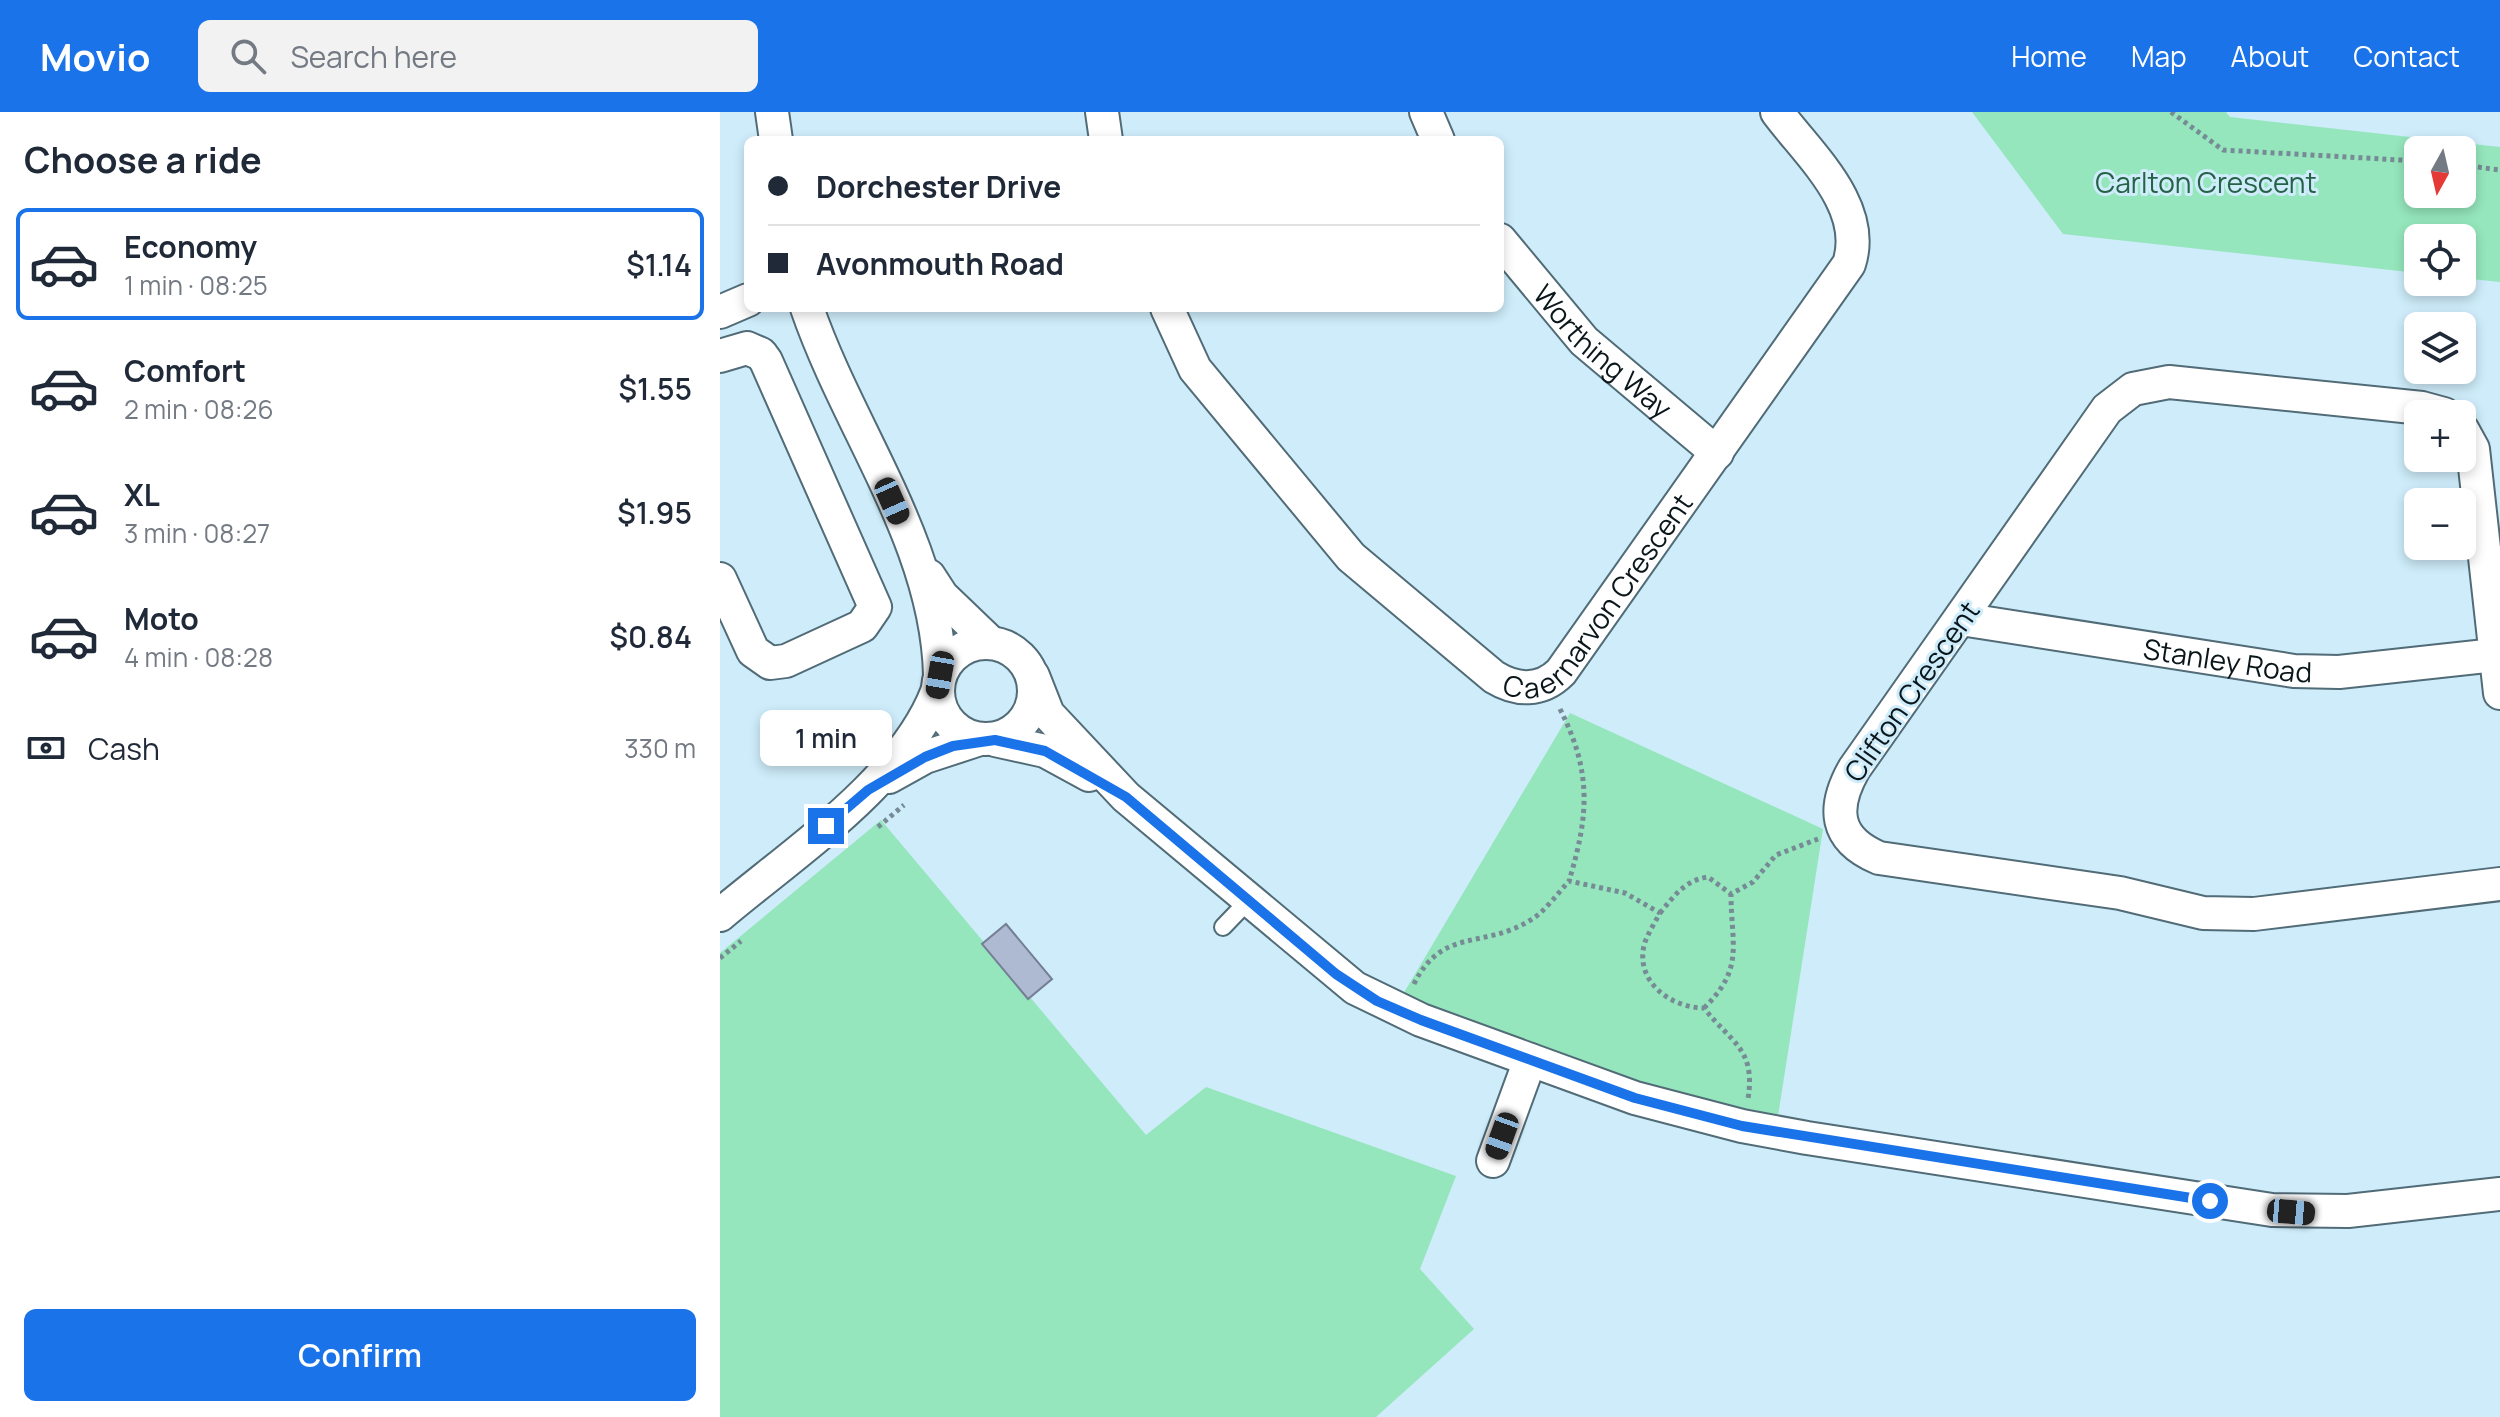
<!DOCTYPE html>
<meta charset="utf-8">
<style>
body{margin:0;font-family:Manrope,sans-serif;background:#f2f2f3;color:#1f2937;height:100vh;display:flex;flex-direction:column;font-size:30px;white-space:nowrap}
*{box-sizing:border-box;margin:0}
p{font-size:26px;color:#747a83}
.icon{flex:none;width:44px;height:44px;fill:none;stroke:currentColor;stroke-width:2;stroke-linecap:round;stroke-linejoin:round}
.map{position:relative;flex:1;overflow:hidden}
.side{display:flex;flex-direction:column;background:#fff;width:720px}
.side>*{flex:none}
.top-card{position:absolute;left:24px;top:24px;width:760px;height:176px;border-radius:12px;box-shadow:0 4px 12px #0003;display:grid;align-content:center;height:176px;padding:0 24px;background:#fff}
.needle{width:52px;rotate:188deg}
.tools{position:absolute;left:1684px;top:24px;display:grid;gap:16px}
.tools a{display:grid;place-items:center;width:72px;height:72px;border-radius:12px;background:#fff;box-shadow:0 4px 12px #0003;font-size:40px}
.end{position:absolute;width:36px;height:36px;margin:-18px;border:10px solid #1a73e8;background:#fff;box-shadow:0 0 0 4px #fff}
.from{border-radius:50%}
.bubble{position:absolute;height:56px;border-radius:12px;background:#fff;box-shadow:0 4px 12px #0003;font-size:26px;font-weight:600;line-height:56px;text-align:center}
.car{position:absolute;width:24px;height:48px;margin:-24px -12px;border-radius:10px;box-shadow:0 0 6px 2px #0007;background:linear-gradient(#222 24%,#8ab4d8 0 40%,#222 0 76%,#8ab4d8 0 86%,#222 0)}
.top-card b{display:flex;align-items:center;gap:28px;height:76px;font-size:30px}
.top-card b+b{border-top:2px solid #e0e1e3}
.top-card i{width:20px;height:20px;background:#1f2937}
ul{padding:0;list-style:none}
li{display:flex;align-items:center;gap:24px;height:112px;margin:0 16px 12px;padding:0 8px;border:4px solid transparent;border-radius:12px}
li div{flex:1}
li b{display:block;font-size:30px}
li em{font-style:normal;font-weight:600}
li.active{border-color:#1a73e8}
li>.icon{width:72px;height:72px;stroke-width:1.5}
h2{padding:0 24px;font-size:36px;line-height:96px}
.pay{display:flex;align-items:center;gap:20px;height:88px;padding:0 24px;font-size:30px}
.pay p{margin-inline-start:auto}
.primary-button{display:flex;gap:16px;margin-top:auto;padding:16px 24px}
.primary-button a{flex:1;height:92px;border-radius:12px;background:#1a73e8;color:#fff;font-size:32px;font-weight:600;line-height:92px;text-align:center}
header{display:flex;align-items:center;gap:48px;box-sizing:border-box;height:112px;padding:0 40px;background:#1a73e8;color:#fff}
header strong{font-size:38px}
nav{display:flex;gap:44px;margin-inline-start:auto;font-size:28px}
.search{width:560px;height:72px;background:#f2f2f3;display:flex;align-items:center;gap:20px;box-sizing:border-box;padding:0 28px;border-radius:12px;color:#747a83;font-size:30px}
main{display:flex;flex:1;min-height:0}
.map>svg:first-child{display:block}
.green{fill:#95e6bc;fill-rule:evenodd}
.building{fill:#adbad2;stroke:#747f95;stroke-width:2}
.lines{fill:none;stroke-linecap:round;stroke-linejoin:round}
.lane-casing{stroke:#516b77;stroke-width:20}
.street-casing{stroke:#516b77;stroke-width:36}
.path{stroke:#768b95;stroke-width:5;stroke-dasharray:4 4;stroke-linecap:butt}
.lane{stroke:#fff;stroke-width:16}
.street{stroke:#fff;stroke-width:32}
.route{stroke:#1a73e8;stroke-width:10}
.labels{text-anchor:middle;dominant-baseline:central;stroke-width:6;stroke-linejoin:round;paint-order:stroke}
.park-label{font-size:28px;fill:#256246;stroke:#ceecfa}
.street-label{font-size:28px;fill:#0b161a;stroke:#ceecfa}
</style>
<header>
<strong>Movio</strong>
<div class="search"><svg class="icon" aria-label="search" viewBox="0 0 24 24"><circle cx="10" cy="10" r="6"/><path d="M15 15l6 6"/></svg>Search here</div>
<nav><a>Home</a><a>Map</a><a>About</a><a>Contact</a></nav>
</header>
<main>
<section class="side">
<h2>Choose a ride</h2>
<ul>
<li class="active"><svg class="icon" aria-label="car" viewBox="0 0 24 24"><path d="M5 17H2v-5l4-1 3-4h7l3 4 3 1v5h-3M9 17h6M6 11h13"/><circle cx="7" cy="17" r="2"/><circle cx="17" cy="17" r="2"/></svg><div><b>Economy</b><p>1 min · 08:25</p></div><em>$1.14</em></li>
<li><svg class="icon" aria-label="car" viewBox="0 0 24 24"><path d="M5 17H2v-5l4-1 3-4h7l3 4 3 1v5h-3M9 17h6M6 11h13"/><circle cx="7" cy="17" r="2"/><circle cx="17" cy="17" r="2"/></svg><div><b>Comfort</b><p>2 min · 08:26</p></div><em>$1.55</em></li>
<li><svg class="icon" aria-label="car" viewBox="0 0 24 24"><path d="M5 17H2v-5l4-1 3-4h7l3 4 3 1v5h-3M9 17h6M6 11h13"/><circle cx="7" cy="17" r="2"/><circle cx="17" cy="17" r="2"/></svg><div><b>XL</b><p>3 min · 08:27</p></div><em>$1.95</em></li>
<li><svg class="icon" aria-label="car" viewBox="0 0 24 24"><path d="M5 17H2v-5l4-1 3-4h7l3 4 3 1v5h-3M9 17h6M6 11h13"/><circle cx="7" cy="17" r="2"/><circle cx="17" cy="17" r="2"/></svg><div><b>Moto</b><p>4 min · 08:28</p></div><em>$0.84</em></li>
</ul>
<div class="pay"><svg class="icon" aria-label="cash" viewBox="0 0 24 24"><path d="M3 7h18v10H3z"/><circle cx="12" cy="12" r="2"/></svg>Cash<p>330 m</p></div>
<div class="primary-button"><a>Confirm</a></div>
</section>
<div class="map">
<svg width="1780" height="1305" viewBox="0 0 1780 1305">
<rect width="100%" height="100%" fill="#ceecfa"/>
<path class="green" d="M1252 0H1506L1510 5 1780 35V170L1742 166V126H1698V161L1343 122ZM1698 38H1742V82H1698Z
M850 601 1103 717 1058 1004 925 973 682 884Z
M161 708 426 1023 486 975 736 1064 700 1157 754 1217 656 1305H0V841Z"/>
<path class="building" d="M286 812 332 867 308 887 262 832Z"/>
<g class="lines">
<defs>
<path id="lane" d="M503 815 528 789"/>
<g id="street">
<path d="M52 0 56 28"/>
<path d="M382 0 386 28"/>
<path d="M706 0 718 28"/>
<path id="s1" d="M780 128 864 229 997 341"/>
<path d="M87 196C129 318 217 431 220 563"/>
<path id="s2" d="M447 196 475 257 631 445 774 565C797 579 821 580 841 560L1129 152C1148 94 1089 43 1057 0"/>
<path d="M0 200 28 188"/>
<path d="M0 244 27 236 41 242 46 249 155 495 142 514 66 549 50 551 33 539 0 467"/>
<path d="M1724 302 1702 296 1449 270 1413 277 1387 297 1134 657C1112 696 1114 727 1159 746L1400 781 1483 801 1534 802 1780 772"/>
<path d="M1742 317 1753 337 1780 581"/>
<path d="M209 464 222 484 271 531"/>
<path id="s3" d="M1241 507 1574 559 1619 560 1775 543"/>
<circle cx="266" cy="579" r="48"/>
<path d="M313 564 328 602 406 685 635 876 701 908 915 986 1022 1014 1087 1026 1552 1098 1628 1099 1780 1082"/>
<path d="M275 628 325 639 369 663"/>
<path d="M169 665 205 645 257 628"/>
<path d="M0 803C72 742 183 669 217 580"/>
<path d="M773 1049 810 948"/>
</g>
</defs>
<use href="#lane" class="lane-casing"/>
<use href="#street" class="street-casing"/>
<path class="path" d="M1451 0 1503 38 1698 49
M1742 53 1780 58
M840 597C872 660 869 703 849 769
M158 715 184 693
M940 801C954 784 965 768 988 765L1011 782 1033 770 1056 743 1098 727
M0 846 21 829
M694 872C722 815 763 837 809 809 824 801 837 782 849 769L905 781 940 801C935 810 929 820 925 830 913 869 951 896 984 896 1011 931 1036 936 1028 987
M984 896C1025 856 1011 833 1011 782"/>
<use href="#lane" class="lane"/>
<use href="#street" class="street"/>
</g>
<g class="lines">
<path class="route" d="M106 714 148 678 205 645 233 634 275 628 325 639 406 685 616 862 657 889 701 908 915 986 1022 1014 1490 1089"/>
</g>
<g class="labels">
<g class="park-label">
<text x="1486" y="70">Carlton Crescent</text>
</g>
<g class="street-label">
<text stroke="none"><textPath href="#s1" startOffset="152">Worthing Way</textPath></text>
<text stroke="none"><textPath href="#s2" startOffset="648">Caernarvon Crescent</textPath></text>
<text stroke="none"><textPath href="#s3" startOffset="270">Stanley Road</textPath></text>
<text transform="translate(1191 579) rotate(-55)">Clifton Crescent</text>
</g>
</g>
</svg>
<div class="tools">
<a><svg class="needle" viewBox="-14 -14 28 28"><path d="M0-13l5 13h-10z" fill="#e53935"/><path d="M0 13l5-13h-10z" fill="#747a83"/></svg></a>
<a><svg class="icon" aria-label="locate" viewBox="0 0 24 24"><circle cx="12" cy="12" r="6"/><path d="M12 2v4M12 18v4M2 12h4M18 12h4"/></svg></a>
<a><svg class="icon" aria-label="layers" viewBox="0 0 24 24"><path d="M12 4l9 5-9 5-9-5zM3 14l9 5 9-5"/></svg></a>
<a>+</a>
<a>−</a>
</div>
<i class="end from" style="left:1490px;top:1089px"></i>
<i class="end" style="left:106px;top:714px"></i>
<div class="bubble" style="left:40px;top:598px;width:132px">1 min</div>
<i class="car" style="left:172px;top:389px;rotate:156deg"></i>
<i class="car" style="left:220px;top:563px;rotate:190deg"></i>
<i class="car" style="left:782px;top:1024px;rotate:200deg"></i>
<i class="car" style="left:1571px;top:1100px;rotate:95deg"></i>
<div class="top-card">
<b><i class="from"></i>Dorchester Drive</b>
<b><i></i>Avonmouth Road</b>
</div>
</div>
</main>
